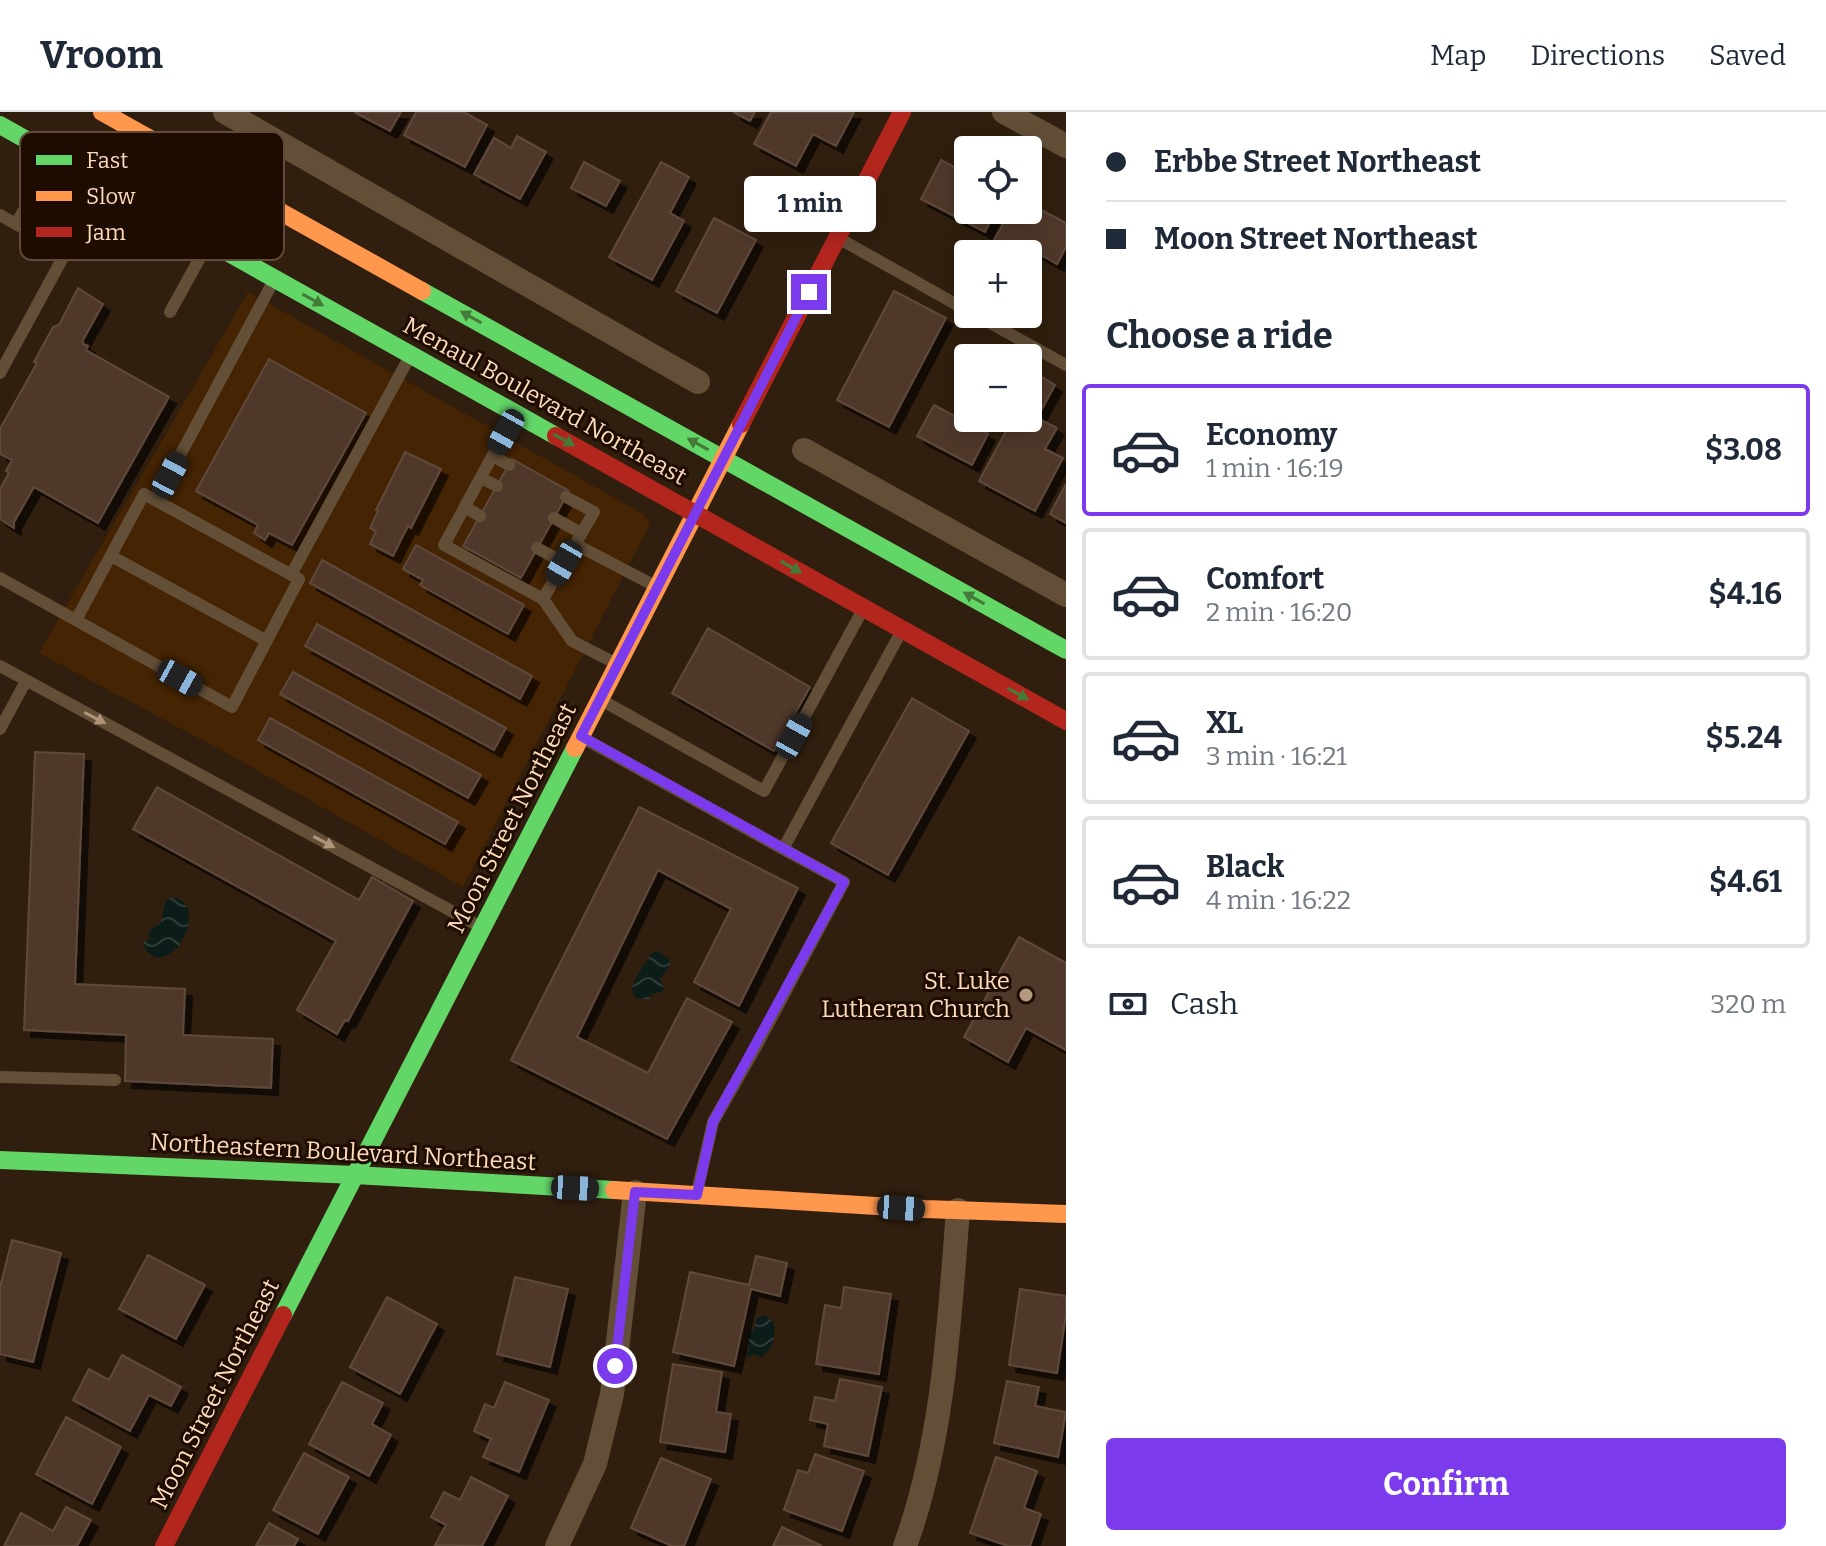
<!DOCTYPE html>
<meta charset="utf-8">
<style>
body{margin:0;font-family:Bitter,serif;background:#f2f2f3;color:#1f2937;height:100vh;display:flex;flex-direction:column;font-size:30px;white-space:nowrap}
*{box-sizing:border-box;margin:0}
p{font-size:26px;color:#747a83}
.icon{flex:none;width:44px;height:44px;fill:none;stroke:currentColor;stroke-width:2;stroke-linecap:round;stroke-linejoin:round}
.map{position:relative;flex:1;overflow:hidden}
.side{display:flex;flex-direction:column;background:#fff;width:760px}
.side>*{flex:none}
.banner{display:grid;align-content:center;height:176px;padding:0 40px;background:#fff}
.buttons{position:absolute;left:954px;top:24px;display:grid;gap:16px}
.buttons a{display:grid;place-items:center;width:88px;height:88px;border-radius:8px;background:#fff;box-shadow:0 4px 20px #0003;font-size:40px}
.end{position:absolute;width:36px;height:36px;margin:-18px;border:10px solid #7c3aed;background:#fff;box-shadow:0 0 0 4px #fff}
.from{border-radius:50%}
.bubble{position:absolute;height:56px;border-radius:8px;background:#fff;box-shadow:0 4px 20px #0003;font-size:26px;font-weight:700;line-height:56px;text-align:center}
.car{position:absolute;width:24px;height:48px;margin:-24px -12px;border-radius:10px;box-shadow:0 0 6px 2px #0007;background:linear-gradient(#222 24%,#8ab4d8 0 40%,#222 0 76%,#8ab4d8 0 86%,#222 0)}
.banner b{display:flex;align-items:center;gap:28px;height:76px;font-size:30px}
.banner b+b{border-top:2px solid #e0e1e3}
.banner i{width:20px;height:20px;background:#1f2937}
ul{padding:0;list-style:none}
li{display:flex;align-items:center;gap:24px;height:132px;margin:0 16px 12px;padding:0 24px;border:4px solid #e0e1e3;border-radius:8px}
li div{flex:1}
li b{display:block;font-size:30px}
li em{font-style:normal;font-weight:700}
li.active{border-color:#7c3aed}
li>.icon{width:72px;height:72px;stroke-width:1.5}
h2{padding:0 40px;font-size:36px;line-height:96px}
.pay{display:flex;align-items:center;gap:20px;height:88px;padding:0 40px;font-size:30px}
.pay p{margin-inline-start:auto}
.primary-button{display:flex;gap:16px;margin-top:auto;padding:16px 40px}
.primary-button a{flex:1;height:92px;border-radius:8px;background:#7c3aed;color:#fff;font-size:32px;font-weight:700;line-height:92px;text-align:center}
header{display:flex;align-items:center;gap:48px;box-sizing:border-box;height:112px;padding:0 40px;background:#fff;border-bottom:2px solid #e0e1e3}
header strong{font-size:38px}
nav{display:flex;gap:44px;margin-inline-start:auto;font-size:28px}
main{display:flex;flex:1;min-height:0}
.map>svg:first-child{display:block}
.built{fill:#442402}
.water{fill:url(#water-waves)}
.building{fill:#4f392b;stroke:#5f493b;stroke-width:2;filter:url(#shadow)}
.lines{fill:none;stroke-linecap:round;stroke-linejoin:round}
.lane{stroke:#634f38;stroke-width:12}
.street{stroke:#634f38;stroke-width:24}
.fast{stroke:#63d668;stroke-width:18}
.slow{stroke:#ff974d;stroke-width:18}
.jam{stroke:#b3261e;stroke-width:18}
.oneway{fill:#447b39}
.oneway2{fill:#b0947a}
.route{stroke:#7c3aed;stroke-width:10}
.poi-dot{fill:#b5997f;stroke:#1e0c00;stroke-width:3}
.labels{text-anchor:middle;dominant-baseline:central;stroke-width:6;stroke-linejoin:round;paint-order:stroke}
.street-label{font-size:24px;fill:#fcdabc;stroke:#1e0c00}
.poi-label{font-size:24px;fill:#fcdabc;stroke:#1e0c00;text-anchor:end}
.key{fill:#1e0c00;stroke:#614a38;stroke-width:2}
.key-label{font-size:22px;fill:#fcdabc}
</style>
<header>
<strong>Vroom</strong>
<nav><a>Map</a><a>Directions</a><a>Saved</a></nav>
</header>
<main>
<div class="map">
<svg width="1066" height="1434" viewBox="0 0 1066 1434">
<defs>
<pattern id="water-waves" width="16" height="10" patternUnits="userSpaceOnUse" patternTransform="scale(2)"><rect width="16" height="10" fill="#0c1d19"/><path d="M0 5q4-4 8 0t8 0" fill="none" stroke="#303d38"/></pattern>
<filter id="shadow"><feDropShadow dx="7" dy="7" stdDeviation="0" flood-color="#0009"/></filter>
</defs>
<rect width="100%" height="100%" fill="#301f0e"/>
<path class="built" d="M248 180 645 403 650 412 463 775 225 640 39 541Z"/>
<path class="water" d="M174 785C215 797 162 879 142 830L148 829 150 818 161 810 166 788Z
M657 839 669 847 670 853 660 867 664 876 662 880 652 882 649 887C612 889 646 853 652 841Z
M764 1203 773 1209C777 1222 773 1237 762 1245L754 1242 748 1245 746 1241 749 1237 748 1224 755 1215 756 1207Z"/>
<path class="building" d="M354 0H401L390 19Z
M416 0H464L487 13 465 55 404 23Z
M733 0H755L750 9Z
M771 0H854L836 34 813 22 796 54 754 32Z
M517 24 546 40 520 87 474 62 494 26 511 36Z
M941 48 968 62V98H996L985 120 921 87Z
M584 50 620 69 606 94 571 76Z
M661 50 689 65 670 101 684 109 652 168 609 145Z
M1028 91 1066 111V135L1057 152 1034 139 1028 150V142H986L1011 98H1028Z
M714 106 756 128 717 201 676 179Z
M78 176 103 192 83 228V232L88 234 86 238 169 285 98 411 34 375 14 410V416L0 407V377L9 361 6 359 12 348 0 342V317L37 251 34 250 53 215 59 213Z
M894 179 946 206 889 315 837 288Z
M269 247 366 301 292 433 269 421 265 428 254 421 258 413 196 379Z
M1037 262 1055 273 1037 306 1057 316 1045 337 1063 346 1035 399 979 369 1013 306H1028V279Z
M934 293 988 322 972 353 917 324Z
M405 340 441 357 411 416 408 414 393 444 370 432 376 419 370 416 378 399 376 398Z
M512 347 569 379 521 466 463 434Z
M1066 372V411L1050 402Z
M416 433 524 493 508 522 420 473 423 468 403 457Z
M322 448 532 564 520 587 310 471Z
M317 512 506 616 494 638 305 534Z
M708 516 810 575 774 639 672 581Z
M293 560 481 663 468 686 280 582Z
M912 586 969 619 888 763 831 731Z
M270 606 458 710 445 732 258 628Z
M35 640 84 642 75 872 185 877 183 923 273 927 271 976 125 969 126 923 24 918Z
M157 675 359 788 372 765 413 789 348 909 345 908 337 922 297 898 336 829 133 717Z
M639 695 798 776 739 894 694 870 731 797 658 758 577 925 648 961 687 886 732 910 667 1027 511 948Z
M1019 825 1066 851V938L1026 916 1008 950 964 925Z
M12 1128 61 1141 33 1250 0 1242V1175Z
M148 1143 205 1173 176 1227 119 1197Z
M756 1144 787 1151 780 1184 751 1177 734 1254 673 1240 690 1160 749 1173Z
M515 1165 568 1177 550 1255 497 1242Z
M844 1175 891 1182 879 1262 816 1252 825 1193 841 1196Z
M1020 1177 1066 1184V1203L1057 1261 1009 1253Z
M387 1185 437 1212 400 1282 350 1255Z
M122 1243 181 1275 171 1294 149 1283 130 1319 73 1288 89 1257 109 1268Z
M673 1252 722 1260 716 1300 731 1302 725 1340 660 1330Z
M840 1267 882 1275 868 1344 824 1334 828 1312 810 1308 815 1285 835 1289Z
M1007 1269 1039 1275 1035 1294 1066 1300 1058 1345 994 1331Z
M342 1270 383 1291 372 1312 391 1323 369 1364 309 1332Z
M505 1270 549 1288 519 1360 483 1345 491 1327 474 1319 485 1292 494 1296Z
M66 1305 121 1335 92 1392 36 1362Z
M304 1341 349 1365 318 1422 273 1398Z
M815 1342 864 1359 842 1419 784 1398 798 1358 808 1361Z
M996 1345 1037 1359 1024 1396 1041 1402 1030 1434H1008L970 1421Z
M661 1346 711 1367 684 1434H672L631 1416Z
M471 1365 508 1384 482 1434 435 1433 446 1413 431 1405 444 1380 460 1388Z
M66 1395 91 1408 77 1434H4L21 1401 53 1419Z
M269 1411 298 1427 294 1434H256Z
M782 1415 822 1434H773Z"/>
<g class="lines">
<path class="lane" d="M250 79 279 31
M0 103 66 140
M16 112 53 46
M840 127 968 199
M170 200 238 77
M974 202 1066 253
M0 261 102 74
M514 304 444 433 543 487 594 400 566 385
M493 344 509 353
M481 366 497 374
M156 388 273 170
M465 395 480 404
M554 406 581 421
M575 432 657 475
M537 436 564 451
M111 444 267 529
M291 463 410 244
M0 466 232 595 299 467 144 382 76 508
M543 487 572 529 617 552
M0 554 479 814
M603 589 764 679 862 499
M0 617 26 569
M583 626 783 737
M0 965 115 968
M697 1080 713 1010 757 933 844 770 783 737 901 520"/>
<path class="street" d="M225 0 698 270
M1004 0 1066 34
M804 338 1066 483
M557 1434 595 1352 612 1282 635 1080
M905 1434C944 1326 949 1212 958 1098"/>
<path class="fast" d="M0 13 556 324
M422 179 1066 538
M0 1048 355 1063 614 1078
M283 1203 575 636"/>
<path class="slow" d="M102 0 422 179
M575 636 741 312
M614 1078 925 1097 1066 1102"/>
<path class="jam" d="M741 312 902 0
M556 324 1066 609
M164 1434 283 1203"/>
</g>
<defs><path id="oneway-solid" d="M-6-.8H1V-3.2L6.5 0L1 3.2V.8H-6Z" transform="scale(2)"/></defs>
<g class="oneway">
<use href="#oneway-solid" transform="translate(313 188) rotate(29)"/>
<use href="#oneway-solid" transform="translate(471 205) rotate(-151)"/>
<use href="#oneway-solid" transform="translate(564 328) rotate(29)"/>
<use href="#oneway-solid" transform="translate(698 332) rotate(-151)"/>
<use href="#oneway-solid" transform="translate(791 455) rotate(30)"/>
<use href="#oneway-solid" transform="translate(974 486) rotate(-151)"/>
<use href="#oneway-solid" transform="translate(1018 582) rotate(29)"/>
</g>
<g class="oneway2">
<use href="#oneway-solid" transform="translate(95 606) rotate(28)"/>
<use href="#oneway-solid" transform="translate(324 730) rotate(28)"/>
</g>
<g class="lines">
<path class="route" d="M615 1254 635 1080 697 1083 713 1010 844 770 581 624 809 180"/>
</g>
<circle class="poi-dot" cx="1026" cy="883" r="8"/>
<g class="labels">
<g class="street-label">
<text transform="translate(545 289) rotate(29)">Menaul Boulevard Northeast</text>
<text transform="translate(512 706) rotate(-63)">Moon Street Northeast</text>
<text transform="translate(343 1040) rotate(3)">Northeastern Boulevard Northeast</text>
<text transform="translate(215 1282) rotate(-63)">Moon Street Northeast</text>
</g>
<g class="poi-label">
<text x="1010" y="869">St. Luke<tspan x="1010" dy="28">Lutheran Church</tspan></text>
</g>
</g>
<rect x="20" y="20" width="264" height="128" rx="12" class="key"/>
<rect x="36" y="43" width="36" height="10" fill="#63d668"/>
<rect x="36" y="79" width="36" height="10" fill="#ff974d"/>
<rect x="36" y="115" width="36" height="10" fill="#b3261e"/>
<g class="key-label">
<text x="86" y="56">Fast</text>
<text x="86" y="92">Slow</text>
<text x="86" y="128">Jam</text>
</g>
</svg>
<div class="buttons">
<a><svg class="icon" aria-label="locate" viewBox="0 0 24 24"><circle cx="12" cy="12" r="6"/><path d="M12 2v4M12 18v4M2 12h4M18 12h4"/></svg></a>
<a>+</a>
<a>−</a>
</div>
<i class="end from" style="left:615px;top:1254px"></i>
<i class="end" style="left:809px;top:180px"></i>
<div class="bubble" style="left:744px;top:64px;width:132px">1 min</div>
<i class="car" style="left:506px;top:320px;rotate:209deg"></i>
<i class="car" style="left:170px;top:363px;rotate:28deg"></i>
<i class="car" style="left:564px;top:451px;rotate:210deg"></i>
<i class="car" style="left:180px;top:566px;rotate:119deg"></i>
<i class="car" style="left:794px;top:624px;rotate:29deg"></i>
<i class="car" style="left:575px;top:1076px;rotate:93deg"></i>
<i class="car" style="left:901px;top:1096px;rotate:94deg"></i>
</div>
<section class="side">
<div class="banner">
<b><i class="from"></i>Erbbe Street Northeast</b>
<b><i></i>Moon Street Northeast</b>
</div>
<h2>Choose a ride</h2>
<ul>
<li class="active"><svg class="icon" aria-label="car" viewBox="0 0 24 24"><path d="M5 17H2v-5l4-1 3-4h7l3 4 3 1v5h-3M9 17h6M6 11h13"/><circle cx="7" cy="17" r="2"/><circle cx="17" cy="17" r="2"/></svg><div><b>Economy</b><p>1 min · 16:19</p></div><em>$3.08</em></li>
<li><svg class="icon" aria-label="car" viewBox="0 0 24 24"><path d="M5 17H2v-5l4-1 3-4h7l3 4 3 1v5h-3M9 17h6M6 11h13"/><circle cx="7" cy="17" r="2"/><circle cx="17" cy="17" r="2"/></svg><div><b>Comfort</b><p>2 min · 16:20</p></div><em>$4.16</em></li>
<li><svg class="icon" aria-label="car" viewBox="0 0 24 24"><path d="M5 17H2v-5l4-1 3-4h7l3 4 3 1v5h-3M9 17h6M6 11h13"/><circle cx="7" cy="17" r="2"/><circle cx="17" cy="17" r="2"/></svg><div><b>XL</b><p>3 min · 16:21</p></div><em>$5.24</em></li>
<li><svg class="icon" aria-label="car" viewBox="0 0 24 24"><path d="M5 17H2v-5l4-1 3-4h7l3 4 3 1v5h-3M9 17h6M6 11h13"/><circle cx="7" cy="17" r="2"/><circle cx="17" cy="17" r="2"/></svg><div><b>Black</b><p>4 min · 16:22</p></div><em>$4.61</em></li>
</ul>
<div class="pay"><svg class="icon" aria-label="cash" viewBox="0 0 24 24"><path d="M3 7h18v10H3z"/><circle cx="12" cy="12" r="2"/></svg>Cash<p>320 m</p></div>
<div class="primary-button"><a>Confirm</a></div>
</section>
</main>
